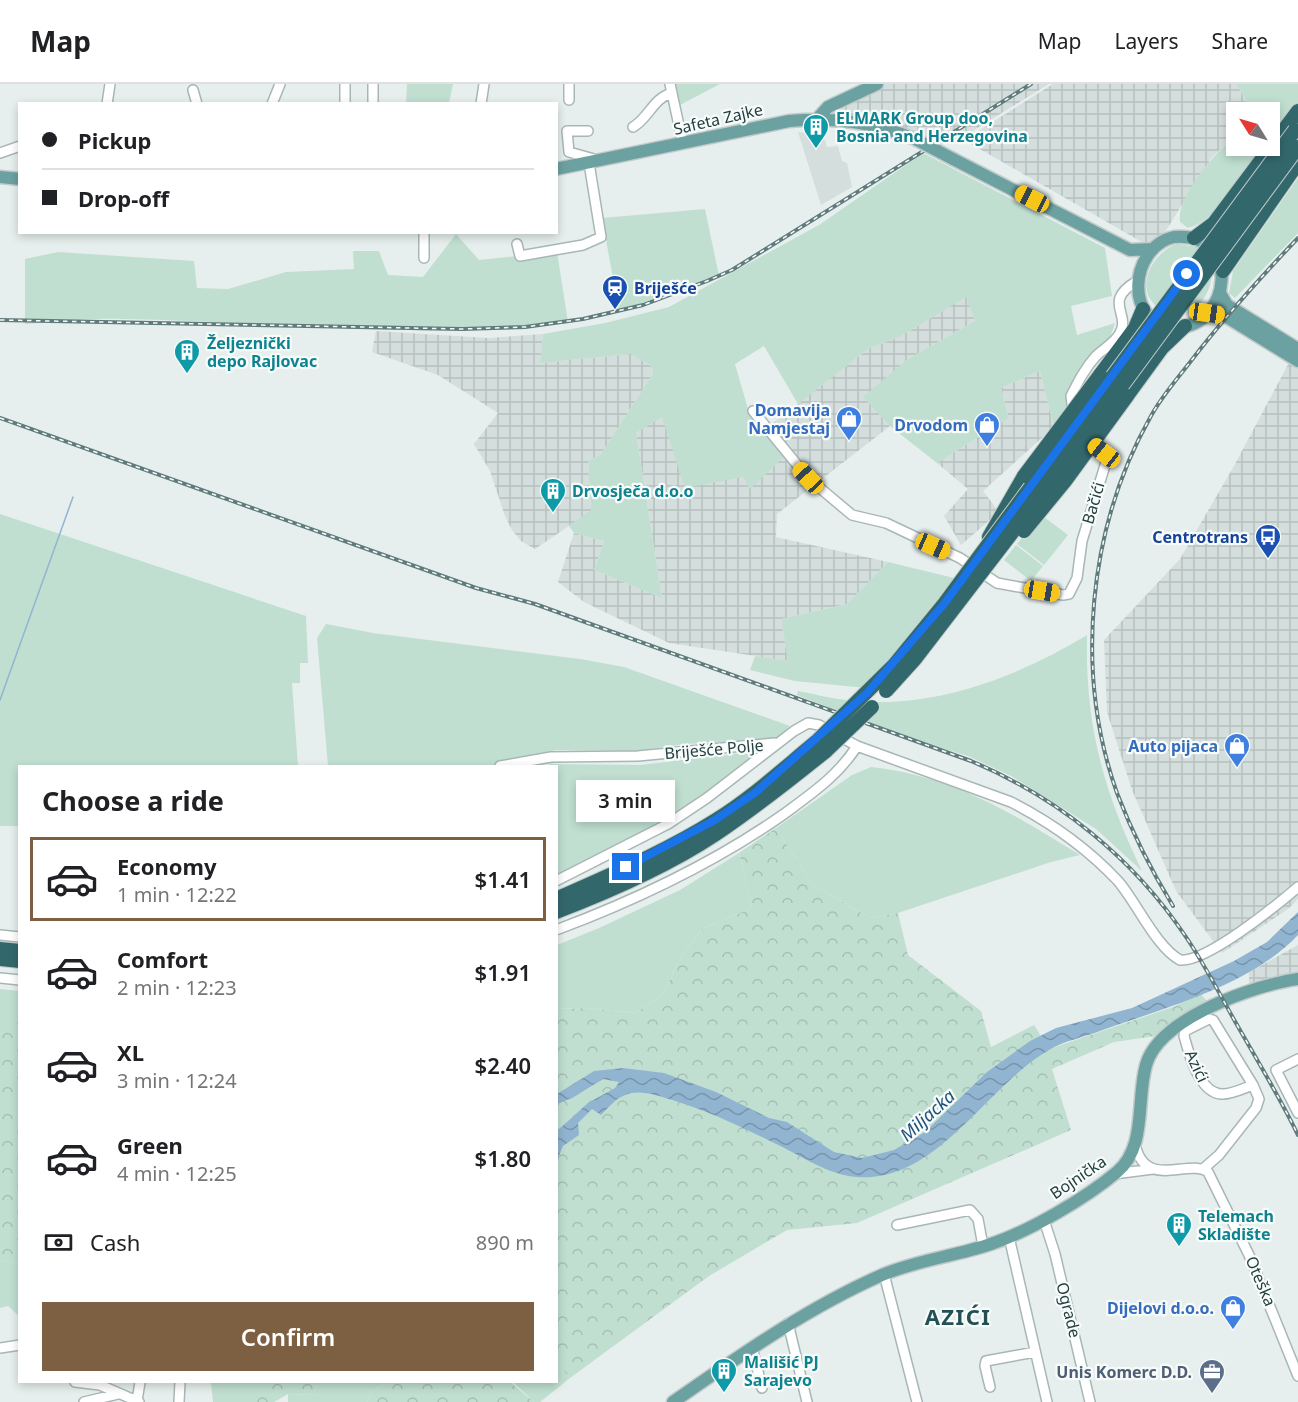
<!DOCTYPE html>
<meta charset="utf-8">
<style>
body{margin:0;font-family:"Noto Sans",sans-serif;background:#f6f6f6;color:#202124;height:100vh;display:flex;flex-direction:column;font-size:22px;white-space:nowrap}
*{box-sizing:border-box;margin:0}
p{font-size:20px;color:#757577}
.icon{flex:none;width:33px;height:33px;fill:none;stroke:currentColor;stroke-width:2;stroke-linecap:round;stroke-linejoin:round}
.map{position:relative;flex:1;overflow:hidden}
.details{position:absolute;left:18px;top:681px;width:540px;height:618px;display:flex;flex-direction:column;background:#fff;border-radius:0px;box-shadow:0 3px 9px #0003}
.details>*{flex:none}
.banner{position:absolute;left:18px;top:18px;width:540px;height:132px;border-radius:0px;box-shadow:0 3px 9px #0003;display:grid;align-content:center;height:132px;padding:0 24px;background:#fff}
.needle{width:39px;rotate:307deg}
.fabs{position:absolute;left:1226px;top:18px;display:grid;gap:12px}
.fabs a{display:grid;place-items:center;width:54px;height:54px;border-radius:0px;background:#fff;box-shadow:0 3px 9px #0003;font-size:30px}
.end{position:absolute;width:27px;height:27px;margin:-14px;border:8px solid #1a73e8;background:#fff;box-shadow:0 0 0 3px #fff}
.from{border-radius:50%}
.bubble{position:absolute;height:42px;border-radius:0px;background:#fff;box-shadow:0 3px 9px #0003;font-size:20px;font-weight:600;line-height:42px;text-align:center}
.car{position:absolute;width:18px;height:36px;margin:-18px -9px;border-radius:8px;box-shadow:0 0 4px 2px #0007;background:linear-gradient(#f5c518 24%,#345 0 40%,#f5c518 0 76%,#345 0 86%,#f5c518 0)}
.banner b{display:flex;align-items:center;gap:21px;height:57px;font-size:22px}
.banner b+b{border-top:2px solid #e0e0e0}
.banner i{width:15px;height:15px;background:#202124}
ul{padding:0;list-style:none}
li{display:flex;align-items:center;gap:18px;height:84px;margin:0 12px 9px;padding:0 12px;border:3px solid transparent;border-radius:0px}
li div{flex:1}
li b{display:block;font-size:22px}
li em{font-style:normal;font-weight:600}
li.current{border-color:#7d6041}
li>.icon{width:54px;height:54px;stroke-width:1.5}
h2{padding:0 24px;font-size:27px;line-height:72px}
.pay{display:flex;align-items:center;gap:15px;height:66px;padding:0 24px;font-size:22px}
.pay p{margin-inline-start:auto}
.primary-button{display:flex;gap:12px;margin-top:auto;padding:12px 24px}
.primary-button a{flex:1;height:69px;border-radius:0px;background:#7d6041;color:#fff;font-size:24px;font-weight:600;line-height:69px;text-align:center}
header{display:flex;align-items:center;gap:36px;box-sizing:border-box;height:84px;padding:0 30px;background:#fff;border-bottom:2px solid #e0e0e0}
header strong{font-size:28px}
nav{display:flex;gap:33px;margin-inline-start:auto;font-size:21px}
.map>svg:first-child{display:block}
.built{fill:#d4dedd}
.industrial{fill:url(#industrial-grid)}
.green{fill:#c0dfd1}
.forest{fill:url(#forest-crowns)}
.water{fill:url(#water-waves)}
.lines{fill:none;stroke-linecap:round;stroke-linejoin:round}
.stream{stroke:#91b5d1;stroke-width:1.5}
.minor-casing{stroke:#a8b7b6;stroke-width:12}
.major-casing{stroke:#c2caca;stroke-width:15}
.highway-casing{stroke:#c2caca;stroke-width:16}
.minor{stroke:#fff;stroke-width:9}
.major{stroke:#6ca1a2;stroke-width:12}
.highway{stroke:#32686c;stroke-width:14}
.rail-casing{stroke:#607b7c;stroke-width:4}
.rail{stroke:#f7fbfa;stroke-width:1.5;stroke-dasharray:4.5;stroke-linecap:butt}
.major-bridge-casing{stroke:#c2caca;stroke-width:15;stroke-linecap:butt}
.highway-bridge-casing{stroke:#c2caca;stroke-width:16;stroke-linecap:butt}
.major-bridge{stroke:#6ca1a2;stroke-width:12}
.highway-bridge{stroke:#32686c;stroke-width:14}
.route{stroke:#1a73e8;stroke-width:8}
.labels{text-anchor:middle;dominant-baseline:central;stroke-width:4.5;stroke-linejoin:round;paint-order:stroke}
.culture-label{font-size:16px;font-weight:bold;fill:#0d838f;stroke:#f7fbfa;text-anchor:start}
.street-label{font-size:16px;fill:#254041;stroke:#f7fbfa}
.transit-label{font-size:16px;font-weight:bold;fill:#164399;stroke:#f7fbfa;text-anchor:start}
.shop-label{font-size:16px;font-weight:bold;fill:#366cbe;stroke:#f7fbfa;text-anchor:end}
.service-label{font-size:16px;font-weight:bold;fill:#4e5e75;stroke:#f7fbfa;text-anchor:end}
.water-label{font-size:18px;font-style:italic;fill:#20537c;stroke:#f7fbfa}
.district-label{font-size:22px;font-weight:bold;letter-spacing:1.5px;fill:#215153;stroke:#f7fbfa}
</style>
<header>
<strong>Map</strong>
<nav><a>Map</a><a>Layers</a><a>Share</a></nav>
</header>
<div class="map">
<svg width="1298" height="1318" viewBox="0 0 1298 1318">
<defs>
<pattern id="industrial-grid" width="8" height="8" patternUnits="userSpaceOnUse" patternTransform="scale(1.5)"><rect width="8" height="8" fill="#d4dedd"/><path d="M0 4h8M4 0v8" fill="none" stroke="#b6c0bf"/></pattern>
<pattern id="forest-crowns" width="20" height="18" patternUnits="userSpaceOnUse" patternTransform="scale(1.5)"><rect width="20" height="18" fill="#c0dfd1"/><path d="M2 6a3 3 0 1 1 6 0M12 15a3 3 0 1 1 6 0" fill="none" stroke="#a5c0b5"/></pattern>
<pattern id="water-waves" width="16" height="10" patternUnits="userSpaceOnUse" patternTransform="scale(1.5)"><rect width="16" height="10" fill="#91b5d1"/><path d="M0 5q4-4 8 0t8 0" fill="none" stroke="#7695ab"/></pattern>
</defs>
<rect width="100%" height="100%" fill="#e6efed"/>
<path class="built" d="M798 48 823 51 827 63 838 62 842 77 847 79 852 103 821 121Z"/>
<path class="industrial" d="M877 0H1049L953 59 936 60 906 44 832 33 868 3Z
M1053 0H1236L1254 28H1236V50L1212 73 1165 148 1147 161 964 56Z
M966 212 975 237 908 275 864 313 890 342 777 430 776 453 888 478 847 520 781 535 788 577 669 559 584 518 558 498 574 449 604 457 594 486 662 514 636 349 662 332 744 393 750 404 764 346 868 265 901 252Z
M376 247 488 254 543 250 540 279 631 270 651 282 654 288 601 370 588 377 591 427 535 465 521 457 512 446 505 432 490 387 474 360 498 329 438 291 372 268Z
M1292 273 1298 277V815L1288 825 1222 869 1176 807 1132 706 1107 628 1104 556 1180 475 1234 382Z
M1040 287 1054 343 983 407 999 428 961 461 944 432 968 405 937 379 1009 334 1001 304Z
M1298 861V888L1249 901V888Z"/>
<path class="green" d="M407 0H453L449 19H406Z
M675 0H720L680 21Z
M1236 0H1298V21L1269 52V28H1254Z
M1236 50V62H1262C1245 85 1217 138 1188 144L1180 138C1176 111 1216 69 1236 50Z
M923 69 1105 164 1112 212 1071 222 1077 251 1115 239 1109 257 1069 308 1067 328 1054 343 1040 287 1001 304 1009 334 937 379 890 342 863 313 908 275 975 237 966 213 901 252 868 265 798 320 764 262 735 280 748 325 786 371 750 405 743 393 685 404 662 333 636 349 662 514 594 486 604 457 574 449 569 442 591 426 588 377 601 370 654 288 651 282 631 270 540 279 543 250 605 239 669 223 819 141Z
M1298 94V149L1235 214 1229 209 1233 187Z
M705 125 719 192 619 227 602 134Z
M456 150 479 176 557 168 568 238C419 257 269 237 121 235 89 234 57 238 25 240V175L58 168 194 177 197 204 228 205 286 188 354 185 353 167H379L388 191 423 193Z
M1177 160 1198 163 1212 186C1211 250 1128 235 1150 185 1156 173 1165 164 1177 160Z
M0 430 306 532 308 579H300V599H292L298 682H20L19 742H0Z
M1040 430 1068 451 1044 481 1017 460Z
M1016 461 1043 482 1031 497 1004 476Z
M888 478 958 495 866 604 795 597 750 586 755 572 788 577 781 535 847 520Z
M326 540 373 549 580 575 624 583 790 642 777 655 685 660 636 667 556 666 492 682H328L317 554Z
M1087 551C1085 641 1103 706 1142 787L1096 745 1011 692 968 672 904 653 797 611 798 607C818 611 838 616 857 617 938 624 1019 592 1087 551Z
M766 666C699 713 633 762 557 792L556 682H548L550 680 640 681Z
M871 683C953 692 1012 729 1080 771L1051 778 898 829 870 834 812 800 776 744 852 691Z
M739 769 752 824 702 845 680 874 663 910 636 929 587 924 557 925V861L599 844 680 806Z
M0 905 19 907V1132L0 1124Z
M0 1176 19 1180V1232L8 1222 0 1224Z
M557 1277 570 1294 540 1318H534L513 1298H556Z
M211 1298H256V1318H213Z
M319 1298H388L372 1308 367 1318H288V1310L313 1311Z"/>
<path class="forest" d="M776 744 812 800 870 834 898 829 908 871 981 927 991 963 1034 941 1049 965 1173 923 1201 910 1211 922 1163 951 1114 958 1052 985 1071 1046 857 1139 787 1146 709 1192 570 1294 556 1277V925L587 924 636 929 663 910 680 874 702 845 752 824 739 769Z
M9 928 20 929 19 1007 15 1011 11 1030 19 1045V1180L0 1176V949Z
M256 1298H319L313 1311 288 1310 274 1318H256Z
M388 1298H510L534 1318H367L372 1308Z"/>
<path class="water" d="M1298 828V851C1250 902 1164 924 1100 947 1084 953 1064 957 1049 966 987 1001 937 1099 857 1093 828 1091 800 1071 774 1059 740 1042 706 1026 669 1015 656 1011 639 1005 625 1011 615 1015 608 1024 601 1031L592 1025 578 1039 579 1051 563 1062 557 1076V1047L588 1019 615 1004 619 998 603 995 572 1014 557 1020V1010L594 987 623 984 664 989 716 1008 769 1034 787 1038 834 1068 862 1074 894 1066 925 1048 987 988 1030 957 1056 944 1132 924 1234 877 1267 858Z"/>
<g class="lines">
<path class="stream" d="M0 616 73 413"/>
<defs>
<path id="minor" d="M670 0 683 60
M193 6 197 20
M569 16V0
M107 20 110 0
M272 20 280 0
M345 20V0
M373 20V0
M481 20 484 0
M633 43C649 34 653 14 672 9
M588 47H567L569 68 594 75
M0 69 20 62
M424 148V174
M517 160 520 172 583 161 601 153 589 79
M753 327 808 394 852 431 886 439 960 474 997 499 1063 511 1069 510 1077 494 1082 457 1106 378 1104 369 1088 357
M1073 329 1071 312C1078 298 1085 284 1096 272 1103 265 1115 259 1120 249 1131 229 1102 218 1137 197
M500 682 551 673 638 672 774 659
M556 797 668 740 707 714 794 647 808 639 819 641 857 662 1011 718C1050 738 1088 765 1118 797 1137 819 1156 863 1180 876 1206 879 1277 821 1298 803
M556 846C636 816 714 779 784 730 811 710 839 691 857 662
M0 851 20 853
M0 894 20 896
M1209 935 1213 936 1253 1001C1244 1004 1231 1011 1221 1010 1199 1008 1189 970 1184 952L1185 947Z
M1298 975 1276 986 1298 1029
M1135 1060C1145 1107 1188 1074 1208 1088L1249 1171 1298 1292
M1203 1085 1219 1071 1256 1024 1259 1015 1253 1001
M1114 1090 1153 1085
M1044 1136 1055 1170 1090 1318
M897 1141 970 1126 978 1135 983 1162
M1009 1153 1047 1318
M884 1190 917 1318
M788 1239 807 1318
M752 1263 762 1304
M0 1264 20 1261
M75 1298 100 1301 139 1318
M990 1303 985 1282 986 1277 1035 1268
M137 1317 140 1298
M84 1318 118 1310
M179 1318 180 1298"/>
<path id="major" d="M818 34 828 23 877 0
M953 75 1130 166 1153 165
M556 85 789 37C835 33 872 38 915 55
M0 93 20 95
M1174 153C1243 147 1231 244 1176 243 1123 242 1129 163 1174 153Z
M1220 209 1227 221 1298 265
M1207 229 1225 232 1298 277
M673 1318C741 1271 807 1224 882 1191 917 1176 956 1172 991 1160 1030 1147 1086 1114 1117 1088 1147 1063 1136 1016 1146 981 1159 934 1255 901 1298 895"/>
<path id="highway" d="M1194 154 1214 139 1298 27
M1223 187 1298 79
M1100 291 1135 244 1143 225
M1127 312 1162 264 1185 242
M989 453 1024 392
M556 815C610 791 667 767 716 736 753 713 784 684 817 657
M556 828C611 807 668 782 716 750 755 724 790 696 826 667
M0 865 20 867
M0 875 20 877"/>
</defs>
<use href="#minor" class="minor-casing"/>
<use href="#major" class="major-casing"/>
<use href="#highway" class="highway-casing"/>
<use href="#minor" class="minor"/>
<use href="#major" class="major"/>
<use href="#highway" class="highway"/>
<defs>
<path id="rail" d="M0 236 462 245 525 243 583 235 643 221 707 197 732 186 1031 0
M0 334 476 504 535 520 971 677C1059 714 1133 774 1186 853 1203 878 1217 905 1232 932 1254 971 1278 1010 1298 1051
M1173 822C1151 786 1132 748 1117 709 1074 588 1088 443 1151 332 1162 312 1177 295 1191 277 1224 234 1260 194 1298 154"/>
</defs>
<use href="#rail" class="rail-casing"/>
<use href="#rail" class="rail"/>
<defs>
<path id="major-bridge" d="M915 55 953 75"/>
<path id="highway-bridge" d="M1024 392 1100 291
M1024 447 1065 397 1127 312
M886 607 915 575 1051 398 1298 63
M817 657 894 581 944 520 1295 46
M826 667 872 623"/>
</defs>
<use href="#major-bridge" class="major-bridge-casing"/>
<use href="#highway-bridge" class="highway-bridge-casing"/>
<use href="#major-bridge" class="major-bridge"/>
<use href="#highway-bridge" class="highway-bridge"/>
</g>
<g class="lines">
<path class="route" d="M626 783 715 736 756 708 867 609 944 520 1187 190"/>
</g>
<defs>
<symbol id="building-pin" viewBox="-11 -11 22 30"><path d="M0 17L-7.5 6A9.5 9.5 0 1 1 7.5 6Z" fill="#0f9aa8" stroke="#f7fbfa"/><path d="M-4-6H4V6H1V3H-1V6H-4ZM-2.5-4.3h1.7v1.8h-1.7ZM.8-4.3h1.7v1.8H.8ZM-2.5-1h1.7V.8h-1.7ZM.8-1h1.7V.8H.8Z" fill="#fff"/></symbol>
<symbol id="station-pin" viewBox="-11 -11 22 30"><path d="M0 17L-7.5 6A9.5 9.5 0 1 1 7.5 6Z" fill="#1a4fb4" stroke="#f7fbfa"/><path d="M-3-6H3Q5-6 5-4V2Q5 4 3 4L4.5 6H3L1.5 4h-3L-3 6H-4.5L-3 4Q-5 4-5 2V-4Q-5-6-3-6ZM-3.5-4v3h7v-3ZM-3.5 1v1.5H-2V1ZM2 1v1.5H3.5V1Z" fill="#fff"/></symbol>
<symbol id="shop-pin" viewBox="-11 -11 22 30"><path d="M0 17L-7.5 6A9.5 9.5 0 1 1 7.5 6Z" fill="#3f7fe0" stroke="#f7fbfa"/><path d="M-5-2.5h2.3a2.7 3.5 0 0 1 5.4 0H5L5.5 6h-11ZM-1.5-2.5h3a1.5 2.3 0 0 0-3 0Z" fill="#fff"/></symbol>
<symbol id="bus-pin" viewBox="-11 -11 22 30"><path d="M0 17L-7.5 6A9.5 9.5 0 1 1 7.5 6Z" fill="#1a4fb4" stroke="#f7fbfa"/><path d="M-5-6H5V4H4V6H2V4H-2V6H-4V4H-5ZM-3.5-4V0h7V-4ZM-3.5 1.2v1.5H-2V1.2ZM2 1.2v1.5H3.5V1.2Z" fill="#fff"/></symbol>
<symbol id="office-pin" viewBox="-11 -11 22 30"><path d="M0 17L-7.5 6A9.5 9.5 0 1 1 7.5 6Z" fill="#5c6f8a" stroke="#f7fbfa"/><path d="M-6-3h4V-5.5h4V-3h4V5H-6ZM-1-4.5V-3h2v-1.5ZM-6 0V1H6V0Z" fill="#fff"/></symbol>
</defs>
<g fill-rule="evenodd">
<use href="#building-pin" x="801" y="28" width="30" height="40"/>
<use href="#station-pin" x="600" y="189" width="30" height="40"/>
<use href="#building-pin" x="172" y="253" width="30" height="40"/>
<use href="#shop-pin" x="834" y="320" width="30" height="40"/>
<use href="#shop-pin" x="972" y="326" width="30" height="40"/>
<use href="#building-pin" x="538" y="392" width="30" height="40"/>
<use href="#bus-pin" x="1253" y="438" width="30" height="40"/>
<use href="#shop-pin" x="1222" y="647" width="30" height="40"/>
<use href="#building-pin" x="1164" y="1126" width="30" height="40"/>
<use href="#shop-pin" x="1218" y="1209" width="30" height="40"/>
<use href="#building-pin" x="709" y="1272" width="30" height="40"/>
<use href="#office-pin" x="1197" y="1273" width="30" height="40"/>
</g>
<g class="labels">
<g class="culture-label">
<text x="836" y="34">ELMARK Group doo,<tspan x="836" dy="18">Bosnia and Herzegovina</tspan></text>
<text x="207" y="259">Željeznički<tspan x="207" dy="18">depo Rajlovac</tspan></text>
<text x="572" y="407">Drvosječa d.o.o</text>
<text x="1198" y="1132">Telemach<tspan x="1198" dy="18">Skladište</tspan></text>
<text x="744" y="1278">Mališić PJ<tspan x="744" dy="18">Sarajevo</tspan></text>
</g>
<g class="street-label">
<text transform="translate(718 35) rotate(-13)">Safeta Zajke</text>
<text transform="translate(1093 419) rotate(-74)">Bačići</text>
<text transform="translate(714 665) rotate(-5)">Briješće Polje</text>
<text transform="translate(1197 982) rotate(65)">Azići</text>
<text transform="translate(1078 1093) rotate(-34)">Bojnička</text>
<text transform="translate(1261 1197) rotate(67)">Oteška</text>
<text transform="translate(1069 1226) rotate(76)">Ograde</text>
</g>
<g class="transit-label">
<text x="634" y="204">Briješće</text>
<text x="1248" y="453" text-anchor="end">Centrotrans</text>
</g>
<g class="shop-label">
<text x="830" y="326">Domavija<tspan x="830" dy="18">Namjestaj</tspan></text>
<text x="968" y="341">Drvodom</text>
<text x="1218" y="662">Auto pijaca</text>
<text x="1214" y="1224">Dijelovi d.o.o.</text>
</g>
<g class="service-label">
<text x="1192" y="1288">Unis Komerc D.D.</text>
</g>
<g class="water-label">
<text transform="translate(927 1031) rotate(-42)">Miljacka</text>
</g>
<g class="district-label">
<text x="958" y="1232">AZIĆI</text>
</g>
</g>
</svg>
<div class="fabs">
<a><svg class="needle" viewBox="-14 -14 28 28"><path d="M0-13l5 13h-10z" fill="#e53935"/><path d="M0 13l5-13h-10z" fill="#757577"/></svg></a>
</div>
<i class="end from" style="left:1187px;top:190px"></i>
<i class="end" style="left:626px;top:783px"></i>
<div class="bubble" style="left:576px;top:696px;width:99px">3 min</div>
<i class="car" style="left:1032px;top:115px;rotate:297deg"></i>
<i class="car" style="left:1207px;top:229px;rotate:98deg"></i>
<i class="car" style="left:1104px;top:369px;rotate:308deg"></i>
<i class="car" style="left:808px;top:394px;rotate:317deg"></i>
<i class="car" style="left:933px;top:462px;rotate:114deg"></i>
<i class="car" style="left:1042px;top:507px;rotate:100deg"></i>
<div class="banner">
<b><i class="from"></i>Pickup</b>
<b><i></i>Drop-off</b>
</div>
<section class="details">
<h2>Choose a ride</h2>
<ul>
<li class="current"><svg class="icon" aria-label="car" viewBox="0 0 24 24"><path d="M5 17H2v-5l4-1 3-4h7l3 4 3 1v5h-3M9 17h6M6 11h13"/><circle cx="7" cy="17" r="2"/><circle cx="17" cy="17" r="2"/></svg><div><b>Economy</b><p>1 min · 12:22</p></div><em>$1.41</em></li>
<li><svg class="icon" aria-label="car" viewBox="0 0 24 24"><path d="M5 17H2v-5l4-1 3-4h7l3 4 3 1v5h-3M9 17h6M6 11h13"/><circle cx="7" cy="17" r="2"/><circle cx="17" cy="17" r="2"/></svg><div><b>Comfort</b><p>2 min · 12:23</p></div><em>$1.91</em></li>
<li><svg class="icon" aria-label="car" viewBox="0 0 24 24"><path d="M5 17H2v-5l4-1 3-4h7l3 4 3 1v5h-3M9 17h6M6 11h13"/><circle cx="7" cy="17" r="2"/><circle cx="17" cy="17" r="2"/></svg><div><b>XL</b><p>3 min · 12:24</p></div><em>$2.40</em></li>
<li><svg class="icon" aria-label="car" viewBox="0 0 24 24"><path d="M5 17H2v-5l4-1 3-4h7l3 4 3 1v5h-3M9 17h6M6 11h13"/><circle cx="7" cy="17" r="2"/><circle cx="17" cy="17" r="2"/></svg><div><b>Green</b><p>4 min · 12:25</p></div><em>$1.80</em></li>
</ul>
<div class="pay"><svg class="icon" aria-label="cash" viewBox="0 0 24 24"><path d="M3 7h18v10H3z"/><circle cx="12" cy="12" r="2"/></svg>Cash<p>890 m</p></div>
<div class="primary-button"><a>Confirm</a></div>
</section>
</div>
